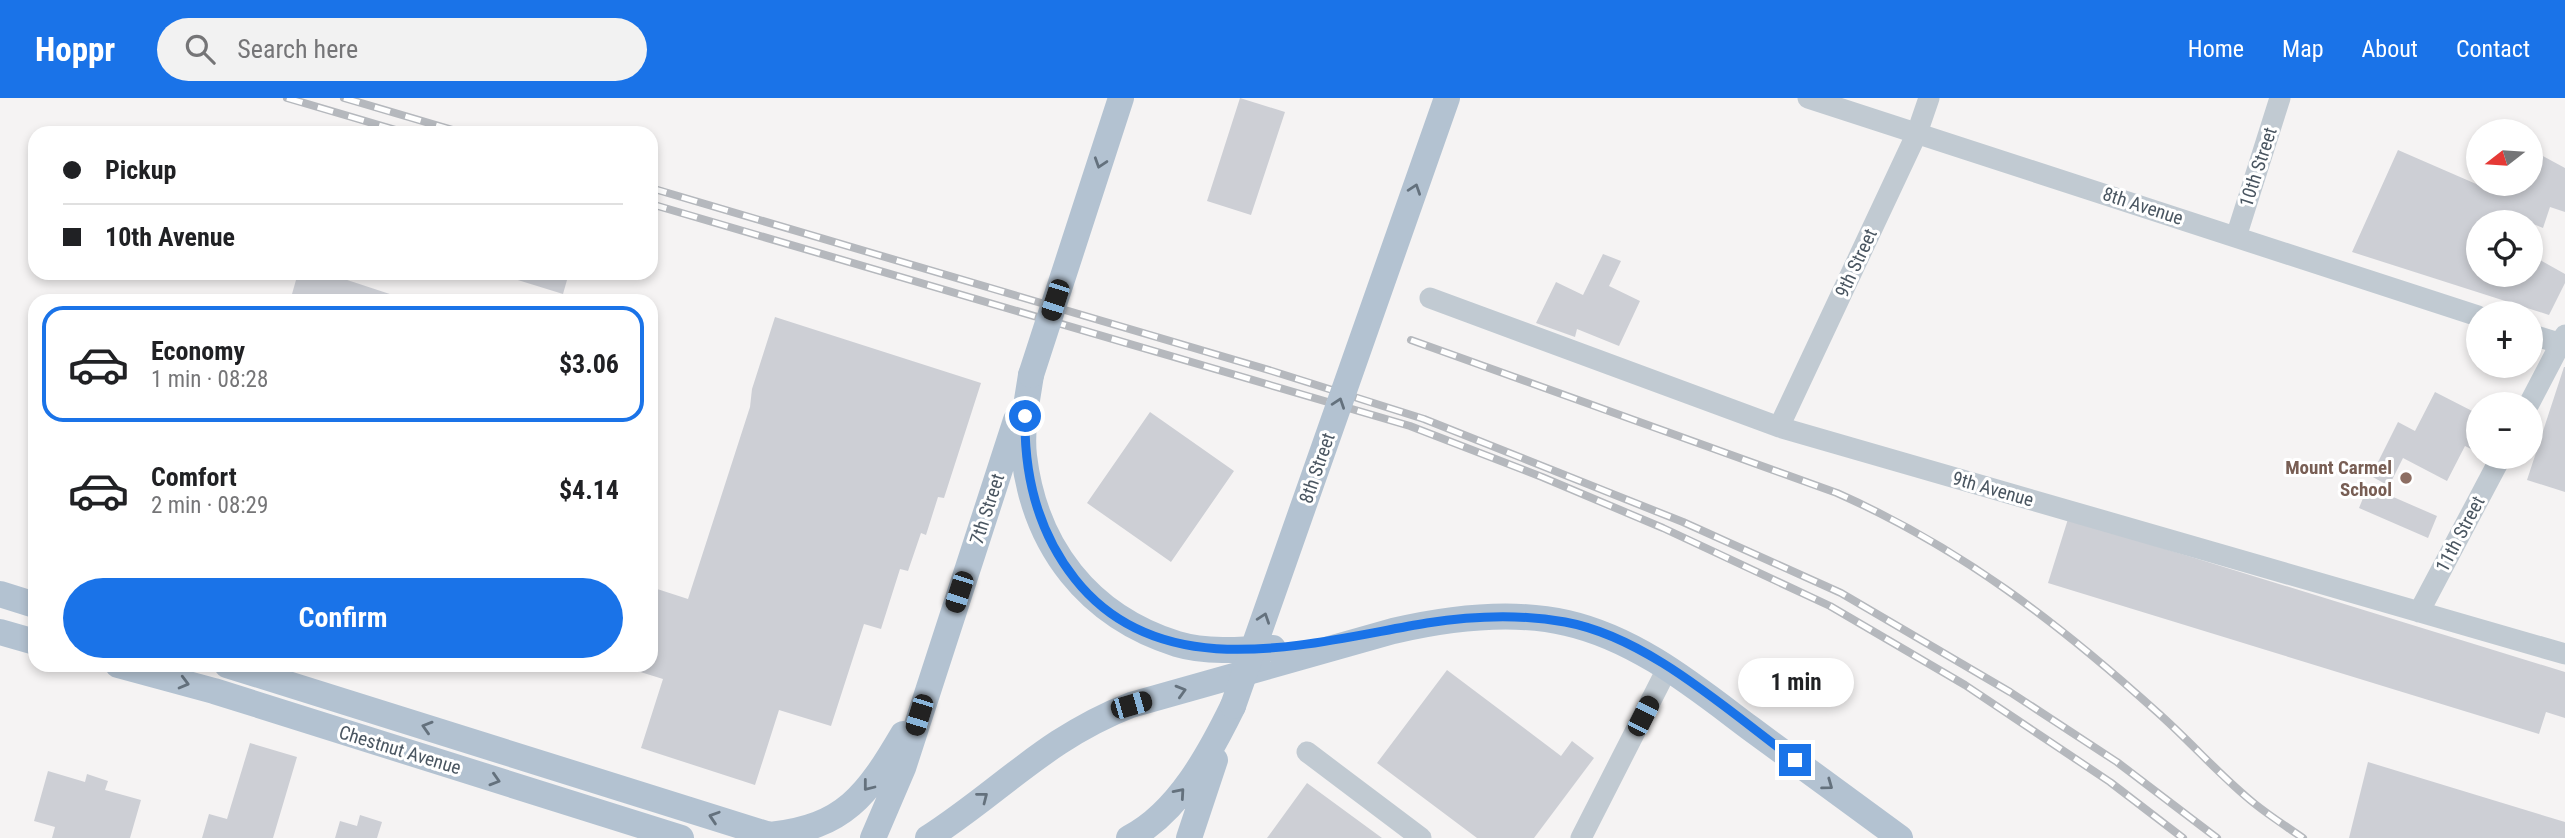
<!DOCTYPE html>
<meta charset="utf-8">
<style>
body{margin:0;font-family:"Roboto Condensed",sans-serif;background:#f2f2f2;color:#202124;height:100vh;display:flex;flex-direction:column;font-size:26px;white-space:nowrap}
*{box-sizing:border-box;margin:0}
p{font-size:23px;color:#757577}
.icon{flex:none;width:38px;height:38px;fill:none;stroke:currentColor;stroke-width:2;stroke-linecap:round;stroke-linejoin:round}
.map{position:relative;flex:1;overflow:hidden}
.details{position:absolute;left:28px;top:196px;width:630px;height:378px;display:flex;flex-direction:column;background:#fff;border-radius:21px;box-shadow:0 4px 10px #0003}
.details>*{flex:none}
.top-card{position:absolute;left:28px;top:28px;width:630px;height:154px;border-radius:21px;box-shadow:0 4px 10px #0003;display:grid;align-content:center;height:154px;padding:0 35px;background:#fff}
.needle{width:46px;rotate:253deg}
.controls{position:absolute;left:2466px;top:21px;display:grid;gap:14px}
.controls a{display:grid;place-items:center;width:77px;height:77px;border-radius:50%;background:#fff;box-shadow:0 4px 10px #0003;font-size:35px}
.end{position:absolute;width:32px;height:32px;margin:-16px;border:9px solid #1a73e8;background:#fff;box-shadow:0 0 0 4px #fff}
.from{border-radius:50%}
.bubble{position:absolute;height:49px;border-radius:24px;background:#fff;box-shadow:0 4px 10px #0003;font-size:23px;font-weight:700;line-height:49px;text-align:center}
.car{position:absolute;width:21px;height:42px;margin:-21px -10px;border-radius:9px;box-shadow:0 0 5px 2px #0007;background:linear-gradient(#222 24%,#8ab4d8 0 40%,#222 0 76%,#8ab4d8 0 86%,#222 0)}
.top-card b{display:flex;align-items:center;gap:24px;height:66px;font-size:26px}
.top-card b+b{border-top:2px solid #e0e0e0}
.top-card i{width:18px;height:18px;background:#202124}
ul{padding:12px 0 0;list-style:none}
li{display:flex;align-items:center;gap:21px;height:116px;margin:0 14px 10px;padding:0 21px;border:4px solid transparent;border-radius:21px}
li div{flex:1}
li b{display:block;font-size:26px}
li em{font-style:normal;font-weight:700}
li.selected{border-color:#1a73e8}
li>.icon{width:63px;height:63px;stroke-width:1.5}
.action{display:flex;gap:14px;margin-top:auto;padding:14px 35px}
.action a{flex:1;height:80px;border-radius:42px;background:#1a73e8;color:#fff;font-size:28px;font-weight:700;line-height:80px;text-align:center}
header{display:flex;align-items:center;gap:42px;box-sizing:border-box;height:98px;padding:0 35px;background:#1a73e8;color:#fff}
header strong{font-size:33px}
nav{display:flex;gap:38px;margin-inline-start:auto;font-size:24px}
.search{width:490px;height:63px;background:#f2f2f2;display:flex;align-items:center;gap:18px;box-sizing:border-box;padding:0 24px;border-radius:38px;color:#757577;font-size:26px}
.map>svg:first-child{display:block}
.building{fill:#cdcfd5}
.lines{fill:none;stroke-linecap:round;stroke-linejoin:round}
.minor{stroke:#c1cad2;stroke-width:21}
.major{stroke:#b3c2d1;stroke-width:26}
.rail-casing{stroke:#b5b8bd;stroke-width:8}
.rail{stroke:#fff;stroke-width:5;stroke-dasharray:16;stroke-linecap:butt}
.major-bridge{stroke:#b3c2d1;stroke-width:26}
.oneway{stroke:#64717d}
.route{stroke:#1a73e8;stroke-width:9}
.education-dot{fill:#8d6e63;stroke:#fff;stroke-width:2.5}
.labels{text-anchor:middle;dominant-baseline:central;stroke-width:6;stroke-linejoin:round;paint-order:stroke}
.street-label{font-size:19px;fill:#4a5661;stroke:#fff}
.education-label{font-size:19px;font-weight:bold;fill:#785e54;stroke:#fff;text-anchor:end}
</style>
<header>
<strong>Hoppr</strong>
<div class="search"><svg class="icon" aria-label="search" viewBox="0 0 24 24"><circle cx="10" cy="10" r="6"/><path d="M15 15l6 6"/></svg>Search here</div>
<nav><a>Home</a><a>Map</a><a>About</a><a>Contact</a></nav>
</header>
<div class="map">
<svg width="2565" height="740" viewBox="0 0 2565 740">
<rect width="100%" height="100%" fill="#f5f3f3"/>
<path class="building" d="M1240 0 1285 14 1251 117 1207 103Z
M2530 51 2565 70V114L2550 109 2543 130 2515 119 2514 124H2478V177H2530L2533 158 2565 176V185L2549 217 2352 154 2398 52 2490 92 2493 86H2530Z
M1603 156 1621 163 1609 188 1640 203 1619 248 1577 231 1575 239 1536 225 1556 184 1583 197Z
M298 175H326L411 203H290Z
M495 175H569L563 196Z
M775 219 981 285 944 400 938 399 926 437 921 435 908 473 900 471 881 531 864 526 831 628 779 612 755 687 641 650 663 581 621 568 651 567V489L688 501 750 309 752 291Z
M2564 269H2565V394L2527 382Z
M2435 294 2478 316V343L2473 352 2465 348 2447 383 2403 360 2389 388 2371 378 2398 324 2415 333Z
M1150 314 1234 373 1171 464 1087 405Z
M2368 388 2437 418 2428 440 2359 410Z
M2068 421 2565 574V620L2546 614 2539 636 2048 485Z
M1447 572 1561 658 1572 643 1594 660 1534 740H1477L1377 665Z
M250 645 297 659 273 740H202L209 716 227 721Z
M2368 664 2565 724V740H2349Z
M48 673 85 684 87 676 108 683 105 692 141 702 130 740H52L55 729 34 723Z
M1307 685 1382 740H1267Z
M360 717 382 724 377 740H335L340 723 357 728Z"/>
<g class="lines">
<path class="minor" d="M1808 0 2478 218
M2236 139 2280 0
M1430 200 1779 329 2565 556
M2530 236 2565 247
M2529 306 2565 237
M1779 329 1917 35 1929 0
M2419 514 2501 359
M1307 654 1421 740
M1581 740 1668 569"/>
<path class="major" d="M1031 277C1027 303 1021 331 1024 358 1035 449 1088 518 1177 546 1207 555 1243 552 1273 550
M0 496 35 507
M0 534 35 544
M118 567 214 593 681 740
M227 567 779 740
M770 737C845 729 867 697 903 636
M873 740 903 670 1016 322
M928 740C1001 693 1046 640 1131 607L1393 533C1449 520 1511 512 1567 525 1637 541 1694 588 1750 630 1800 667 1850 703 1900 740
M1129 740C1178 715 1210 655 1233 608
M1189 740 1215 662"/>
<defs>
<path id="rail" d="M287 0 406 35
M344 0 463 35
M651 90 1272 273 1424 321 1683 424 1841 495 2010 594 2117 664 2217 740
M651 106 1410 328 1542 379 1663 430 1830 508 1965 587 2110 684 2183 740
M1411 242 1837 395C1961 450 2057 524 2157 614 2191 644 2220 678 2255 706 2270 718 2287 729 2303 740"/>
</defs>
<use href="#rail" class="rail-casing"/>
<use href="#rail" class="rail"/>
<path class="major-bridge" d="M1031 277 1121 0
M1233 608 1447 0"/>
</g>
<defs><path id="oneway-chevron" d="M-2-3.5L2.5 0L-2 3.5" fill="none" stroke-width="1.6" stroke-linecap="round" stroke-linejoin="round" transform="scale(1.75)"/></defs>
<g class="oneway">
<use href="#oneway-chevron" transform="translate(1100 65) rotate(108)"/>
<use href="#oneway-chevron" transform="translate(1415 91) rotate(-71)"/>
<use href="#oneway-chevron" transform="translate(1339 305) rotate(-71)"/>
<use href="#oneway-chevron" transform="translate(1264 520) rotate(-71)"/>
<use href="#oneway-chevron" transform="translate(184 585) rotate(15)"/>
<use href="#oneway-chevron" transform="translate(1181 593) rotate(-16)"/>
<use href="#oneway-chevron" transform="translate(427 629) rotate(-163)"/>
<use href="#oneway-chevron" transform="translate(495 682) rotate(17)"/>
<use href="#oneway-chevron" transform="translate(1828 687) rotate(36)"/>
<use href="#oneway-chevron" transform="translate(868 688) rotate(128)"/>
<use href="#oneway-chevron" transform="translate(1180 695) rotate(-49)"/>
<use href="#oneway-chevron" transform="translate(983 699) rotate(-38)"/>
<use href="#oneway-chevron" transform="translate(714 719) rotate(-162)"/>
</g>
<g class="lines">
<path class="route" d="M1025 318C1024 378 1037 433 1075 481 1162 591 1312 544 1427 525 1472 518 1520 516 1565 524 1648 539 1728 613 1795 662"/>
</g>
<circle class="education-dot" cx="2406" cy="380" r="7"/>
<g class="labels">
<g class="street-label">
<text transform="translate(2258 69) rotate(-72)">10th Street</text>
<text transform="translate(2143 108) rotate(18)">8th Avenue</text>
<text transform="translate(1856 165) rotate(-65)">9th Street</text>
<text transform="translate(1317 370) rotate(-71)">8th Street</text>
<text transform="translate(1993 391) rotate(16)">9th Avenue</text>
<text transform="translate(987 411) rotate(-72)">7th Street</text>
<text transform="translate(2460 436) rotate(-62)">11th Street</text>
<text transform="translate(400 652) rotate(17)">Chestnut Avenue</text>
</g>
<g class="education-label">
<text x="2392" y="369">Mount Carmel<tspan x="2392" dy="22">School</tspan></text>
</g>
</g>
</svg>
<div class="controls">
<a><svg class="needle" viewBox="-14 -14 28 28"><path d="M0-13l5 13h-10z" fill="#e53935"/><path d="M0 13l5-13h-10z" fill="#757577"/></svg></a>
<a><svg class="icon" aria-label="locate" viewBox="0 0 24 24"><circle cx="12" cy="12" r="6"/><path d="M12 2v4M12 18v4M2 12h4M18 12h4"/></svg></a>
<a>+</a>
<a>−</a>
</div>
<i class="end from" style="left:1025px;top:318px"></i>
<i class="end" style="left:1795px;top:662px"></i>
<div class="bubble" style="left:1738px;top:560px;width:116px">1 min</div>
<i class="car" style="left:1055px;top:202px;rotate:198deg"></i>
<i class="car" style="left:959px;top:494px;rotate:198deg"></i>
<i class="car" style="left:1131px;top:607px;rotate:74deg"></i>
<i class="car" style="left:919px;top:617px;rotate:197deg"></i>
<i class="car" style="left:1643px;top:618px;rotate:27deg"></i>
<div class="top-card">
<b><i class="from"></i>Pickup</b>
<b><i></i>10th Avenue</b>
</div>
<section class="details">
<ul>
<li class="selected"><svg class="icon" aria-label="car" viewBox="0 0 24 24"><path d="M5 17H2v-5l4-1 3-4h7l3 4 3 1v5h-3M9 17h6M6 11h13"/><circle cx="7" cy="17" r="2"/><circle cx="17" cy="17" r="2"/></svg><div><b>Economy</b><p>1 min · 08:28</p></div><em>$3.06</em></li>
<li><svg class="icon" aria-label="car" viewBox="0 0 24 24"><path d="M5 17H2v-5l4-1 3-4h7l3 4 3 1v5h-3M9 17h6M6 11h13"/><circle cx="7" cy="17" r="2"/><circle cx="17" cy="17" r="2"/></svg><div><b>Comfort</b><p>2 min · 08:29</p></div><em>$4.14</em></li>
</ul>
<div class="action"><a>Confirm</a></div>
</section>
</div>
